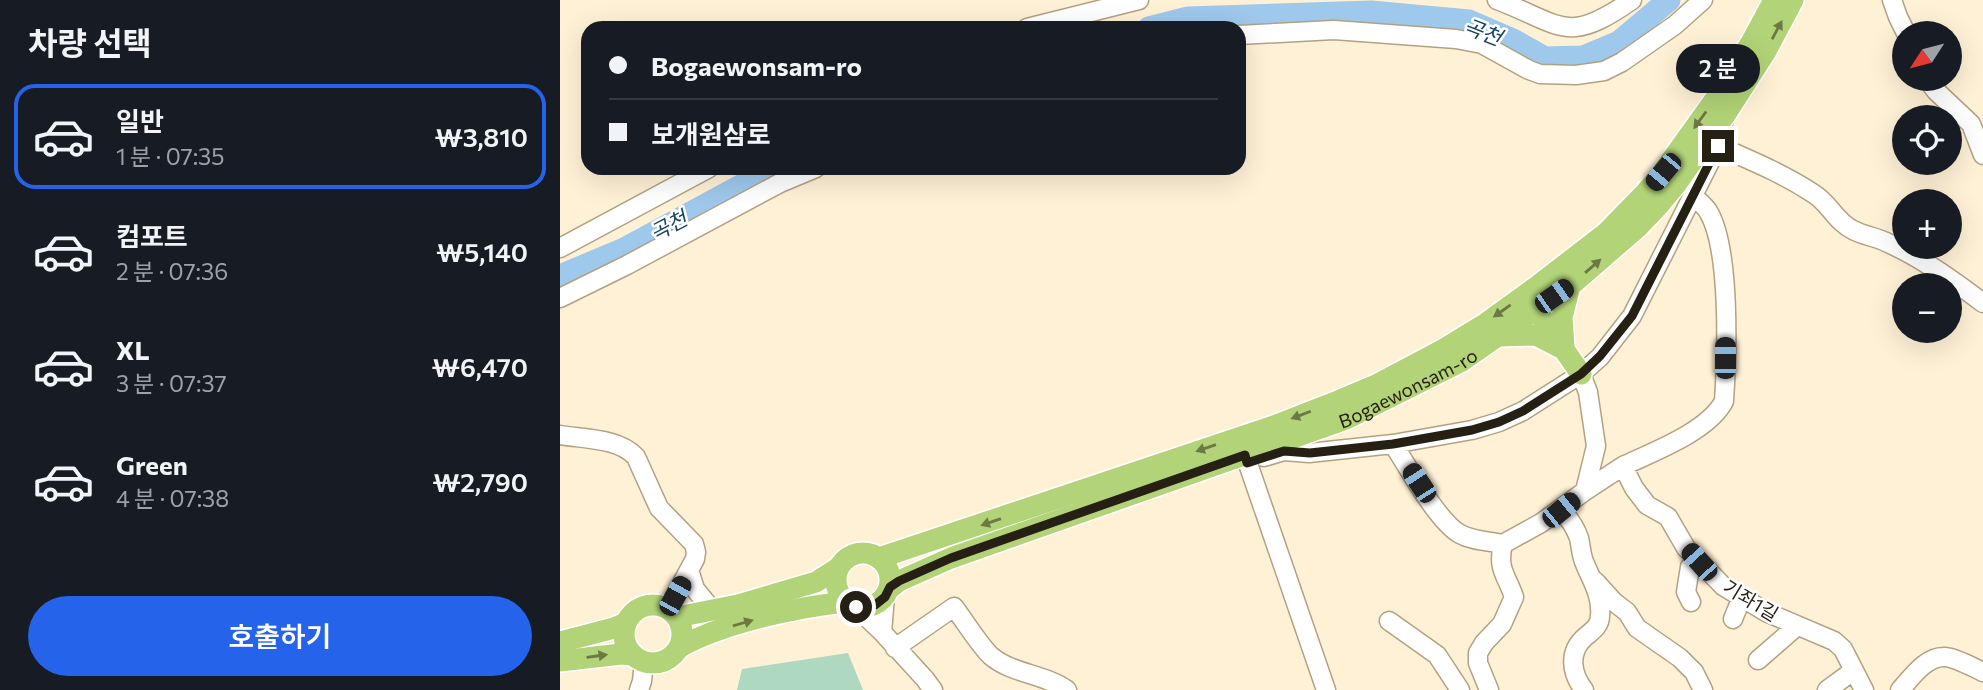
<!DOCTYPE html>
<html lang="ko">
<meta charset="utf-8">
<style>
body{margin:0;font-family:Commissioner,"Noto Sans KR",sans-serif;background:#242831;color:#f1f3f6;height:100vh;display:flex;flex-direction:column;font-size:26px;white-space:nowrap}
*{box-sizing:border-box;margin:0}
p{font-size:23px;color:#9ea1a6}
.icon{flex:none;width:38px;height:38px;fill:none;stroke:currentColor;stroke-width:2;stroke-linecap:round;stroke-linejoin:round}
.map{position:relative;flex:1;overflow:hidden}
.panel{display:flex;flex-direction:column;background:#171b24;width:560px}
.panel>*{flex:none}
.guide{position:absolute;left:21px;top:21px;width:665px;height:154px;border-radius:21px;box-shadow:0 7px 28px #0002;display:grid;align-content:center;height:154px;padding:0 28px;background:#171b24}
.needle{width:46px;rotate:234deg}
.controls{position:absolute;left:1332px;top:21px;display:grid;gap:14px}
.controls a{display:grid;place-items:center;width:70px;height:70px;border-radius:50%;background:#171b24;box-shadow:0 7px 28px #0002;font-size:35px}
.end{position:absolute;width:32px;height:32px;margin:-16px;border:9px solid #261f13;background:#fff;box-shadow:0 0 0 4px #fff}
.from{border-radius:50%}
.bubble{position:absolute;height:49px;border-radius:24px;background:#171b24;box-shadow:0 7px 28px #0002;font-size:23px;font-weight:600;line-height:49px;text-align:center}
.car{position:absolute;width:21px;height:42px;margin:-21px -10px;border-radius:9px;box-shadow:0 0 5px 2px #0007;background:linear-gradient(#222 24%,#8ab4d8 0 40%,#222 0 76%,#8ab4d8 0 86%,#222 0)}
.guide b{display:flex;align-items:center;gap:24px;height:66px;font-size:26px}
.guide b+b{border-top:2px solid #363941}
.guide i{width:18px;height:18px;background:#f1f3f6}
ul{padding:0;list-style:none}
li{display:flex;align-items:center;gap:21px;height:105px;margin:0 14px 10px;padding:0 14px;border:4px solid transparent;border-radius:21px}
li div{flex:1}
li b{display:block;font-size:26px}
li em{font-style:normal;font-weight:600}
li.on{border-color:#2563eb}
li>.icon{width:63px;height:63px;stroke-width:1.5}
h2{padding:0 28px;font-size:32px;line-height:84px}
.action{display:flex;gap:14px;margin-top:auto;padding:14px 28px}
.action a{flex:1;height:80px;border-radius:42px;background:#2563eb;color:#fff;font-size:28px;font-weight:600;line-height:80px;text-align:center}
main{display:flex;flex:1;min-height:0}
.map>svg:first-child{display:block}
.green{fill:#aed8c0}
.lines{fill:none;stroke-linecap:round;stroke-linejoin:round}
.river{stroke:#9ec8ec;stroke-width:23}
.minor-casing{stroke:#b2a282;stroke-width:21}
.major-casing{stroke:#fff;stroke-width:24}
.minor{stroke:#fff;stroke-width:18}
.major{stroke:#b2d377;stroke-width:21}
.oneway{fill:#6c7945}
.route{stroke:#261f13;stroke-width:9}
.labels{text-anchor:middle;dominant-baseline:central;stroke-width:5;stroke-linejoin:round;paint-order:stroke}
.street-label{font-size:19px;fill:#261f13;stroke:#fff}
.water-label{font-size:21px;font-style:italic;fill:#154466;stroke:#fff}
</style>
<main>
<section class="panel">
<h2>차량 선택</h2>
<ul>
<li class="on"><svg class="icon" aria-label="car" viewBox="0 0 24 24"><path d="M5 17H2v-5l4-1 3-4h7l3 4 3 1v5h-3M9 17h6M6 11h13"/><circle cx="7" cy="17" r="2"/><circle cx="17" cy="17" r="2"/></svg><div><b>일반</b><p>1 분 · 07:35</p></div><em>₩3,810</em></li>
<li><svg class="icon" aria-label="car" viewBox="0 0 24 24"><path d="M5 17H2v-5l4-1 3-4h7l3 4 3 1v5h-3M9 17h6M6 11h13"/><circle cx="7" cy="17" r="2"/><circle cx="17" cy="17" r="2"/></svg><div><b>컴포트</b><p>2 분 · 07:36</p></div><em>₩5,140</em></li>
<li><svg class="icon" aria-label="car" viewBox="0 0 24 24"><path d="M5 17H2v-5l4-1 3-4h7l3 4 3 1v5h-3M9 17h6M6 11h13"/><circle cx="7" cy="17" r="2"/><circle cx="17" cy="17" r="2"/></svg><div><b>XL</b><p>3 분 · 07:37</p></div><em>₩6,470</em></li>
<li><svg class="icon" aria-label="car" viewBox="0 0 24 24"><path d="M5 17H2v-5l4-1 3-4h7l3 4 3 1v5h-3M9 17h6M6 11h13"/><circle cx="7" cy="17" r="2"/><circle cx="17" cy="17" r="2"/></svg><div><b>Green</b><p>4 분 · 07:38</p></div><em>₩2,790</em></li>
</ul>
<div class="action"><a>호출하기</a></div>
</section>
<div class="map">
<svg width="1423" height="690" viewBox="0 0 1423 690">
<rect width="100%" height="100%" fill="#fff1d6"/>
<path class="green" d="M288 653 303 690H177L182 669Z"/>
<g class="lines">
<path class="river" d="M589 28 628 18 811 12 909 21 953 40 985 58 1023 57 1059 42 1109 0
M0 276 64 249 214 168"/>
<defs>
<path id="minor" d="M937 0C1003 25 1006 46 1072 0
M1332 0 1338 17 1346 33
M467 28 579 0
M679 35 774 30 896 39 922 44 969 70 980 74 1016 75 1044 71 1062 62 1115 25 1143 0
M1367 79 1376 91 1411 124 1423 155
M1158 146C1190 160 1224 174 1254 194 1269 203 1276 222 1293 230 1304 236 1317 237 1328 243 1362 258 1394 281 1423 303
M0 248 149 168
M0 298 67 265 220 183 256 168
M0 435C24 439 59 438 76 457L99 508 134 544 136 552 135 559 108 609
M833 444C848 467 878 522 900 534 913 541 928 541 943 544
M685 455 766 690
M704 457 724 451 749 453 833 444 912 430 939 422 963 411 1021 374 1040 357 1072 316 1158 146 1164 119
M1063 466C1093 452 1149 431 1164 401 1167 356 1171 249 1148 211 1144 205 1137 200 1133 195
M1025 491 1063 466 1074 488 1087 505 1108 517 1126 548 1163 586 1206 612 1274 641 1283 649 1304 690
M1001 510C1009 518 1015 527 1019 538 1021 546 1021 556 1025 564 1032 581 1042 596 1040 616 1040 626 1032 631 1025 637 1008 652 1011 673 1024 690
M129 570 135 589 153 611
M1035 581 1054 602 1067 612 1077 628 1120 658 1134 672 1143 690
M1131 602 1126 592 1130 567 1139 562
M296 607 322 632 365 679 373 690
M1173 619 1182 597
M829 621 877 655 900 690
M322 632 325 597
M335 648 394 607C404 620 420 646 431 656 452 674 485 674 507 690
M1198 660 1237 626
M79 690 82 681 84 662
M929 690 918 663V653L924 643 942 624 954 597C946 574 937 569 943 544L981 523 1025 491 1036 446 1028 392 1021 374
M1267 690 1293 671
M1340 690C1352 677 1366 656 1385 657 1397 658 1412 667 1423 672"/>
<g id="major">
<path d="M969 299 1021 374"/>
<path d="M938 336 976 335 999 347"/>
<path d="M1004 348 1002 317 1010 286"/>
<circle cx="303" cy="580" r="27"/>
<path d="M319 558 711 427 778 401 816 385 884 349 925 324 976 287 1046 233 1085 193 1103 172 1154 101 1192 41 1214 0"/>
<path id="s1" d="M330 588 339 581 391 558 786 419 902 361 1010 286 1078 227 1098 206 1117 183 1165 115 1206 51 1233 0"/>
<circle cx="93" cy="634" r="29"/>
<path d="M117 617 178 605 256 582 278 568"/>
<path d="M0 642 54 628 66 623"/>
<path d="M120 647C163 623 237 607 286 602"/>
<path d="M0 661 61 654 73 655"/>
</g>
</defs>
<use href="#minor" class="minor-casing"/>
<use href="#major" class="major-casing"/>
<use href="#minor" class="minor"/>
<use href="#major" class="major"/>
</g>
<defs><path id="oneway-solid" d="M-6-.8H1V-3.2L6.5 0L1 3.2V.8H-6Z" transform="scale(1.75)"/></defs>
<g class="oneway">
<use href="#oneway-solid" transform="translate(1217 30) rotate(-62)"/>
<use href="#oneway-solid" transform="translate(1140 120) rotate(126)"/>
<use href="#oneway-solid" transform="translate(1033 266) rotate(-41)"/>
<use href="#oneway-solid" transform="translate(942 311) rotate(145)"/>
<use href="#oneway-solid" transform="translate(741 415) rotate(159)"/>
<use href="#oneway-solid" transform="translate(646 448) rotate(161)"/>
<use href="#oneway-solid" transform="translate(431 522) rotate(161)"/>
<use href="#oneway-solid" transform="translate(183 623) rotate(-16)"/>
<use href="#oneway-solid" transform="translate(37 656) rotate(-8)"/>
</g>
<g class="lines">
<path class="route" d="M296 607 303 608 315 605 325 597 330 587 339 581 391 558 685 455 687 463 724 451 750 453 833 444 912 430 939 422 963 411 1021 374 1040 356 1072 316 1158 146"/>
</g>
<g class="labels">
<g class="street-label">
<text stroke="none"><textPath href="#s1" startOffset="556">Bogaewonsam-ro</textPath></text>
<text transform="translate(1191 600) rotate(31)">기좌1길</text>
</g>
<g class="water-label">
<text transform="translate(923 31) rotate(21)">곡천</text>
<text transform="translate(108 225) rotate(-28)">곡천</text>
</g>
</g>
</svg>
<div class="controls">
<a><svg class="needle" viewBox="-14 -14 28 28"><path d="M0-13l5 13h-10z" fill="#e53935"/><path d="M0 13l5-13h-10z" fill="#9ea1a6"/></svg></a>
<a><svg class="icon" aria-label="locate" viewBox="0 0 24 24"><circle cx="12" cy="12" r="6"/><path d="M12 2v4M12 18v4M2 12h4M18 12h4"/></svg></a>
<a>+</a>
<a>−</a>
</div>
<i class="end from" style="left:296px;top:607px"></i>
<i class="end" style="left:1158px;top:146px"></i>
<div class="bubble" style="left:1116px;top:44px;width:84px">2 분</div>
<i class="car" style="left:1103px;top:172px;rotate:220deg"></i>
<i class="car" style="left:994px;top:296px;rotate:55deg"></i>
<i class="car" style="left:1165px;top:358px;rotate:0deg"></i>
<i class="car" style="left:859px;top:483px;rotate:327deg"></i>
<i class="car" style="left:1001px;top:510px;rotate:51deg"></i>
<i class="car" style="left:1139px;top:562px;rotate:318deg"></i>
<i class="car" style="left:115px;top:596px;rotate:29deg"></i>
<div class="guide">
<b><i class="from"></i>Bogaewonsam-ro</b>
<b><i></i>보개원삼로</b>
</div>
</div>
</main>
